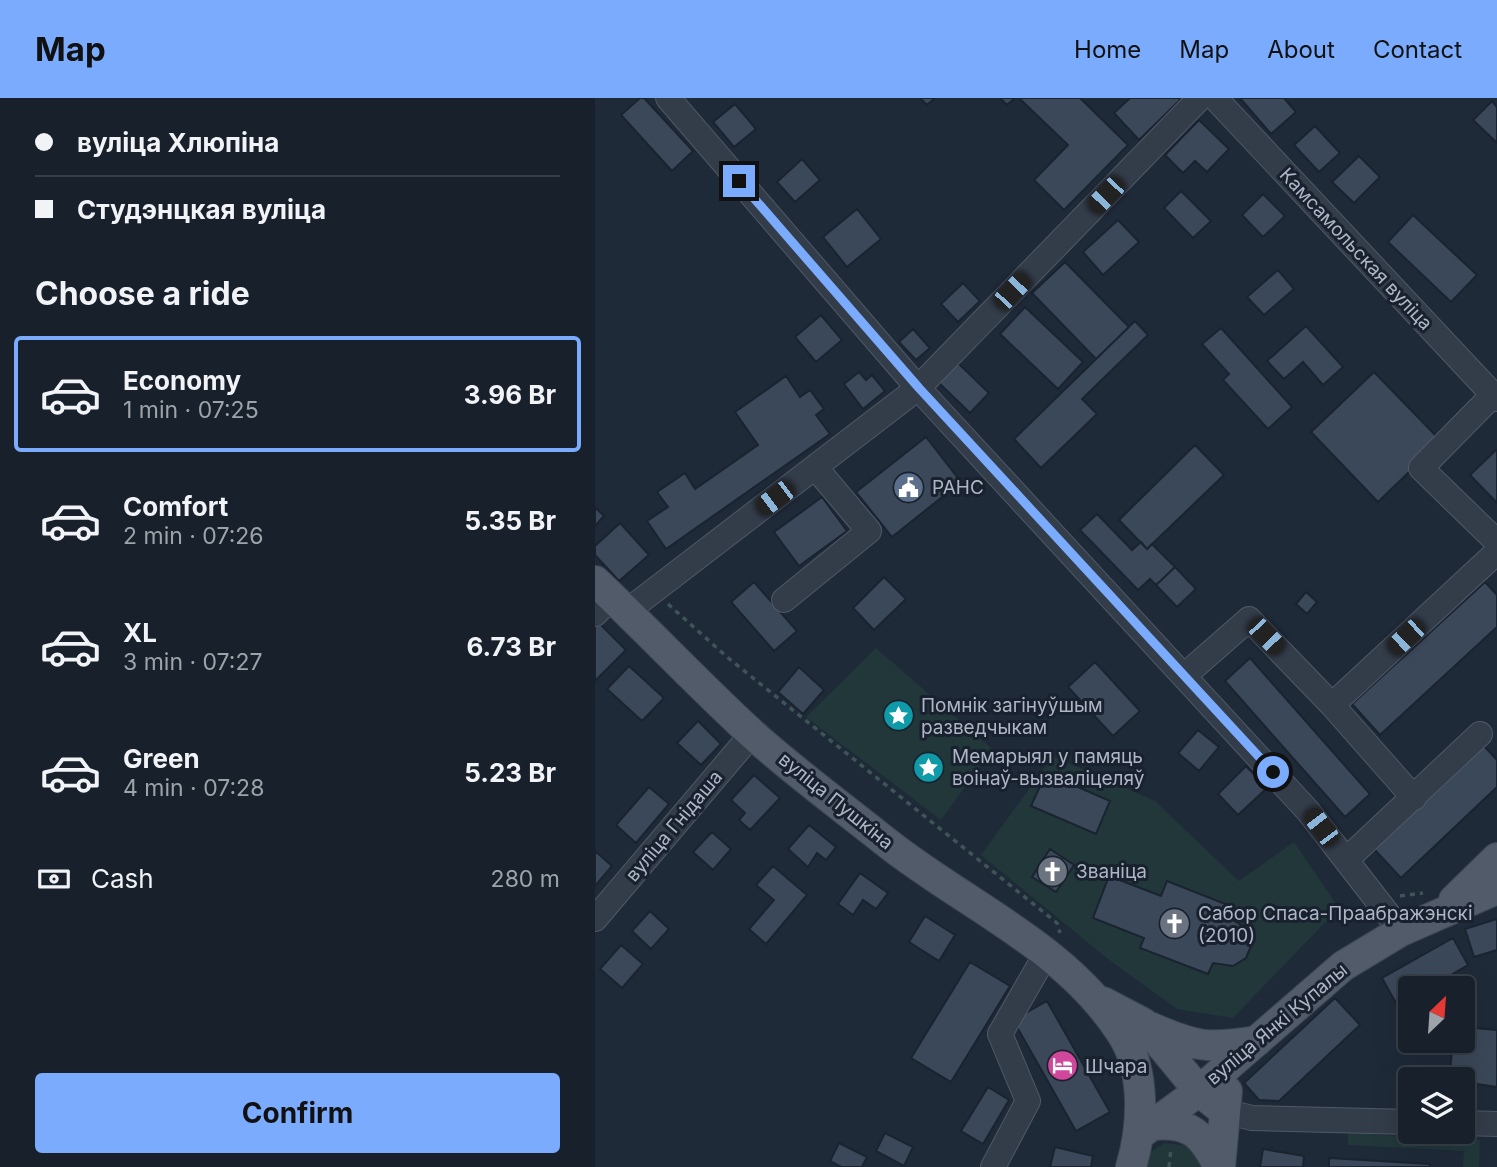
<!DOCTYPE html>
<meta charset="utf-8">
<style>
body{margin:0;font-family:Inter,sans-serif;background:#202833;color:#f1f3f6;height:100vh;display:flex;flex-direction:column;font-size:26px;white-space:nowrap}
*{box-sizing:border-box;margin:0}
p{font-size:23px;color:#9ea3a9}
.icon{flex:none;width:38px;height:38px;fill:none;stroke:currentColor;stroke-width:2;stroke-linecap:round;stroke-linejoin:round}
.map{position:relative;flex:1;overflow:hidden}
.panel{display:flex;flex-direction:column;background:#17202b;width:595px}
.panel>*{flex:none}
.hud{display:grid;align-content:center;height:154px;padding:0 35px;background:#17202b}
.needle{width:46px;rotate:25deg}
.tools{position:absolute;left:803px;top:878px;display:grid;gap:14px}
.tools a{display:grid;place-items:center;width:77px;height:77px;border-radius:7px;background:#17202b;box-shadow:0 7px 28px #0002,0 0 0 2px #363e47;font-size:35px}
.end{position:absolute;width:32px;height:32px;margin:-16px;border:9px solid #7babfd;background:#111;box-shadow:0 0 0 4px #111}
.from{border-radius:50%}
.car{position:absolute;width:21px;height:42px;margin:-21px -10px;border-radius:9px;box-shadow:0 0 5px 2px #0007;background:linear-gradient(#222 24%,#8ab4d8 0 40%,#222 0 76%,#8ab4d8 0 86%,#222 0)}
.hud b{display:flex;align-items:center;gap:24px;height:66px;font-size:26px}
.hud b+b{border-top:2px solid #363e47}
.hud i{width:18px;height:18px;background:#f1f3f6}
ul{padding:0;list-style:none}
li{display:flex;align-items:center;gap:21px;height:116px;margin:0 14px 10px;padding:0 21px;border:4px solid transparent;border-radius:7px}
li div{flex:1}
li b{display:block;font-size:26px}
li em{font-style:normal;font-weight:700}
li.current{border-color:#7babfd}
li>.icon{width:63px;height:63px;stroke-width:1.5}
h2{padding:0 35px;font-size:32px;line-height:84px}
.pay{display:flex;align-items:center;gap:18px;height:77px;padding:0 35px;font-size:26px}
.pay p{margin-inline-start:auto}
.action{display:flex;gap:14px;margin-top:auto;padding:14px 35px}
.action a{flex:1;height:80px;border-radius:7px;background:#7babfd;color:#111;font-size:28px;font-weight:700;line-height:80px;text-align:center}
header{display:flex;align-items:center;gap:42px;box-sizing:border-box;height:98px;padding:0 35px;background:#7babfd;color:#111}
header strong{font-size:33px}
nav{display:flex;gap:38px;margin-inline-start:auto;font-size:24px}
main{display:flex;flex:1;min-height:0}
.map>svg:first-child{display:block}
.green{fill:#21373a}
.building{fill:#3b4859;stroke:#1a2330;stroke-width:2}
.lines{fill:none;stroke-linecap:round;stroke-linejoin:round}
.minor-casing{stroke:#505967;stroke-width:26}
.major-casing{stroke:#3c4553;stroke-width:32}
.path{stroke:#3f5457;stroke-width:3.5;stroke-dasharray:5 5;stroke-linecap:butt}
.minor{stroke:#333c49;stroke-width:24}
.major{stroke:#515b69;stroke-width:30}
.route{stroke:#7babfd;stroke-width:9}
.labels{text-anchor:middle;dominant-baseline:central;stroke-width:6;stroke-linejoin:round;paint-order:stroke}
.street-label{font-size:19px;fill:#adb6c6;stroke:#19212e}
.poi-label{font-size:19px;fill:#adb6c6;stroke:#19212e;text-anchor:start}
</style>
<header>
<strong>Map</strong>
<nav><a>Home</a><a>Map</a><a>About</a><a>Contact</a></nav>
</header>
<main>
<section class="panel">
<div class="hud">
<b><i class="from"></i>вуліца Хлюпіна</b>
<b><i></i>Студэнцкая вуліца</b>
</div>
<h2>Choose a ride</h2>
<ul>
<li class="current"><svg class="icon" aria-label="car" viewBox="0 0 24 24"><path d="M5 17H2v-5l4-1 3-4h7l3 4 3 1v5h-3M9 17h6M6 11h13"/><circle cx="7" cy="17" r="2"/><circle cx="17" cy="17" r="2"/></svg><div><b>Economy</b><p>1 min · 07:25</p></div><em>3.96 Br</em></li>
<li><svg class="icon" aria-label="car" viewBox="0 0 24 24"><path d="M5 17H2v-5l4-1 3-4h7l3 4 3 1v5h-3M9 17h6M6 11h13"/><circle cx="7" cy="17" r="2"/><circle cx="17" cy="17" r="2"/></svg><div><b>Comfort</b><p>2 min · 07:26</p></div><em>5.35 Br</em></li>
<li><svg class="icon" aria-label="car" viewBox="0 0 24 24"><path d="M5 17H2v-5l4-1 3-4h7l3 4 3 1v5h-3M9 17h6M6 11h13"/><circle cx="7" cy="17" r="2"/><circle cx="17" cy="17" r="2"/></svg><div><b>XL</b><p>3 min · 07:27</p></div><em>6.73 Br</em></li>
<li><svg class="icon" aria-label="car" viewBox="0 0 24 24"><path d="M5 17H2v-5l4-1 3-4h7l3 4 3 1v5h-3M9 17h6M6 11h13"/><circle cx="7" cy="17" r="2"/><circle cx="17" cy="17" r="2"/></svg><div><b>Green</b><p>4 min · 07:28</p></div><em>5.23 Br</em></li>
</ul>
<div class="pay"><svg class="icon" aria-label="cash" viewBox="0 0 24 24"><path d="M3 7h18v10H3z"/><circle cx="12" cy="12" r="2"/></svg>Cash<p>280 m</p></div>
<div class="action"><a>Confirm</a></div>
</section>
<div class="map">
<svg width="902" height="1069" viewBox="0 0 902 1069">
<rect width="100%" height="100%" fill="#1f2a39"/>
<path class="green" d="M281 550 397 651 346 722 211 619Z
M458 658 560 703 644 783 699 744 744 810 638 920 582 911 513 861 386 757Z
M753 1035 885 1042 884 1069H868L869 1053 753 1047Z
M569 1045 595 1048 608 1069H550L553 1056Z"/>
<path class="building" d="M45 0H49L98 53 77 73 26 17Z
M325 0H340L332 7Z
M405 0H420L412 7Z
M424 0H485L533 47 469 112 439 82 473 47Z
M535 0H584L585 2 544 42 519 15Z
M645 0H689L701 14 676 36Z
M897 3 902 9V45L878 22Z
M140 6 161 31 139 49 118 24Z
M604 22 634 51 612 74 600 63 588 75 570 57Z
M720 28 745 55 724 74 699 47Z
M764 58 785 79 759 105 737 84Z
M207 61 225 82 200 104 182 84Z
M586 93 616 123 598 140 569 110Z
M668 96 690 118 668 139 647 117Z
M262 111 286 141 252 169 228 139Z
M818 117 882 177 856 204 793 144Z
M523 122 544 144 508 177 488 154Z
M470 164 534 229 501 261 437 195Z
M683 172 699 191 669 217 652 199Z
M368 185 385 203 363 224 346 206Z
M430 209 488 264 463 291 405 236Z
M226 217 247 242 221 264 200 239Z
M540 223 553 237 487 301 502 316 446 370 419 341Z
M711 228 748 269 728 287 708 264 689 281 672 263Z
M626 230 697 309 673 331 628 282 634 276 607 246Z
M318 231 335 250 321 262 304 244Z
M363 265 394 295 375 315 344 285Z
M264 274 271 282 277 277 290 293 268 311 249 286Z
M779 274 846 343 783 404 716 334Z
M191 278 205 299 215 292 229 311 221 317 235 336 71 451 52 423 73 409 62 394 90 375 100 391 163 347 140 314Z
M331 339 366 384 297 439 261 394Z
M600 347 629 377 552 451 524 422Z
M901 352 902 353V405L875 377Z
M227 399 252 433 204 468 179 434Z
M0 409 9 418 0 428Z
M502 416 537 452 546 444 552 451 557 446 580 469 561 487 555 481 543 492 485 432Z
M25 425 54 457 24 483 0 457V448Z
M580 469 601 491 582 509 561 487Z
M289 479 311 501 279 532 258 510Z
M159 484 202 533 179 553 136 504Z
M890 484 902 497V529L785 637 757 606Z
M711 494 722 504 712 516 701 506Z
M4 525 31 552 0 583V529Z
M655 560 775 696 750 719 630 583Z
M500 564 545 613 518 638 473 589Z
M34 568 69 600 47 623 12 591Z
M204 569 229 592 208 616 183 594Z
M103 623 126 646 106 667 82 645Z
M603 632 624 649 604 673 583 655Z
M889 648 902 662V689L806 780 779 751Z
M651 668 672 690 643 717 623 696Z
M451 675 515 703 501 736 436 708Z
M159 677 185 700 155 732 144 722 150 715 136 702Z
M54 689 74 706 41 745 21 727Z
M214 727 241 749 231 762 222 755 213 769 193 751Z
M117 734 136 751 118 772 98 754Z
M455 751 479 767 461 794 437 779Z
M0 753 17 768 0 788Z
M178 768 212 797 171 846 154 831 179 802 161 787Z
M265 775 293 795 281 811 268 802 258 817 243 806Z
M514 778 566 798 572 783 638 809 634 820 648 828 655 838 656 848 651 860 638 868 618 865 613 876 545 850 549 840 498 820Z
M55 813 74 831 56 851 37 833Z
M330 818 360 837 344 863 314 844Z
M902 821V852L879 859 870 831Z
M858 840 873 867 832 891H816V900L802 907 787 880Z
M26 847 48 866 27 890 5 871Z
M375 864 415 888 356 984 316 960Z
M740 900 765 927 684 1003 664 1002 649 985Z
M452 903 515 1014 481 1033 418 922Z
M868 929 902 932V989L854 982 858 943H868Z
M812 974 843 978V982H816V1003L809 1002Z
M393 989 414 1002 388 1046 366 1033Z
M290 1035 318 1049 309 1068 281 1053Z
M244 1045 272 1059 267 1069H246L235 1063Z
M460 1049 498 1058 496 1069H455Z
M668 1051 709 1058 708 1069H665Z
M734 1060 835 1066V1069H734Z"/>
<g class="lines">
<defs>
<path id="minor" d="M73 0 323 290 713 713 806 833
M620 0 902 301
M898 297 826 370 902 444
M189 502 274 433 220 369
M31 514 323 290 605 0
M0 516 17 499
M590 577 654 521 737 607 819 700
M737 607 902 454
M751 762 885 636
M0 821 157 636
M629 1013 657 1020 816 1024
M868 1025 902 1026
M398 1069 433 1003 405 936 451 856"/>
<path id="major" d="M0 483C53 533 102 585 155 634 198 673 246 708 291 744 370 807 471 848 527 936 551 974 548 1028 536 1069
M859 802 902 760
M508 904 548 925 604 993 629 1013
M555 929C600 949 613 951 662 943
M557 1027C596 1023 608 1037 624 1069
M545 1036 604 993 748 868 806 833 902 791
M625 1069 632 993"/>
</defs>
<use href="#minor" class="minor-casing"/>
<use href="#major" class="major-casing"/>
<path class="path" d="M73 506 132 559 462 825 465 835
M805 798 828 795
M574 1069 576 1050"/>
<use href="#minor" class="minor"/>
<use href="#major" class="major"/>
</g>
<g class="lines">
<path class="route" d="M144 83 324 290 678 674"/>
</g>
<defs>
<symbol id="civic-disc" viewBox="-11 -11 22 22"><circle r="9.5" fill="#5c6f8a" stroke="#19212e"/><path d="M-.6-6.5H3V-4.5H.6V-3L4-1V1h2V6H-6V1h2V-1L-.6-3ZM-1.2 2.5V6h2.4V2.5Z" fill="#fff"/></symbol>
<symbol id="sight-disc" viewBox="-11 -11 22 22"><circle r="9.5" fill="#0f9aa8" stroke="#19212e"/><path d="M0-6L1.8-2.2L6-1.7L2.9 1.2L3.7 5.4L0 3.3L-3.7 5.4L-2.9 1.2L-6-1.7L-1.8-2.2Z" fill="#fff"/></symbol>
<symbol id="church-disc" viewBox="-11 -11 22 22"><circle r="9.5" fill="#6b7280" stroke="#19212e"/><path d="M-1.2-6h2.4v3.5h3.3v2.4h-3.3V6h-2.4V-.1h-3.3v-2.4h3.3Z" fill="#fff"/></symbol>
<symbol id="hotel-disc" viewBox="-11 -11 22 22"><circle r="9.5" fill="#d1479c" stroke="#19212e"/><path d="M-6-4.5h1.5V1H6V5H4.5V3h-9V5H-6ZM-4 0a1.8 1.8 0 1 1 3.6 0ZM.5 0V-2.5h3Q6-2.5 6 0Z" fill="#fff"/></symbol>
</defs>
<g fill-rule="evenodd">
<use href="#civic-disc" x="296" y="372" width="35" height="35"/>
<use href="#sight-disc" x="286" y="600" width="35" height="35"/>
<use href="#sight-disc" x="316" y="652" width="35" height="35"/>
<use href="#church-disc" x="440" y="756" width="35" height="35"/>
<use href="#church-disc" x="562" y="808" width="35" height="35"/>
<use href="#hotel-disc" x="450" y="950" width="35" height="35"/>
</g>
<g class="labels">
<g class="street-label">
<text transform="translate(761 151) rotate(47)">Камсамольская вуліца</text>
<text transform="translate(241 703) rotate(39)">вуліца Пушкіна</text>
<text transform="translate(79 728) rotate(-50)">вуліца Гнідаша</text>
<text transform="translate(682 926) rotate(-40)">вуліца Янкі Купалы</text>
</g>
<g class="poi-label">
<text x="337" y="389">РАНС</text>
<text x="326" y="607">Помнік загінуўшым<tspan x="326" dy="22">разведчыкам</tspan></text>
<text x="357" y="658">Мемарыял у памяць<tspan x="357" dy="22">воінаў-вызваліцеляў</tspan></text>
<text x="481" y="773">Званіца</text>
<text x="603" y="815">Сабор Спаса-Праабражэнскі<tspan x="603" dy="22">(2010)</tspan></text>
<text x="490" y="968">Шчара</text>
</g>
</g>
</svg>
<div class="tools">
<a><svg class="needle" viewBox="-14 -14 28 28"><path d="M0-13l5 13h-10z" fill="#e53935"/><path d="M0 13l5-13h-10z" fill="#9ea3a9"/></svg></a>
<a><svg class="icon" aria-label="layers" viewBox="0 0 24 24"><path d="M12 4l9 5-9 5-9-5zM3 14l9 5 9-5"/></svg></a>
</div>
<i class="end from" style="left:678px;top:674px"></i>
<i class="end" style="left:144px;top:83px"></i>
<i class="car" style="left:511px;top:97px;rotate:224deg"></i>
<i class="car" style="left:417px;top:193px;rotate:44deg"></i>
<i class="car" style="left:180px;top:400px;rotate:233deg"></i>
<i class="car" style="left:671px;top:538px;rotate:136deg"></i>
<i class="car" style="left:811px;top:539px;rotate:227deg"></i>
<i class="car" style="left:726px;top:729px;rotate:323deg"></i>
</div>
</main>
